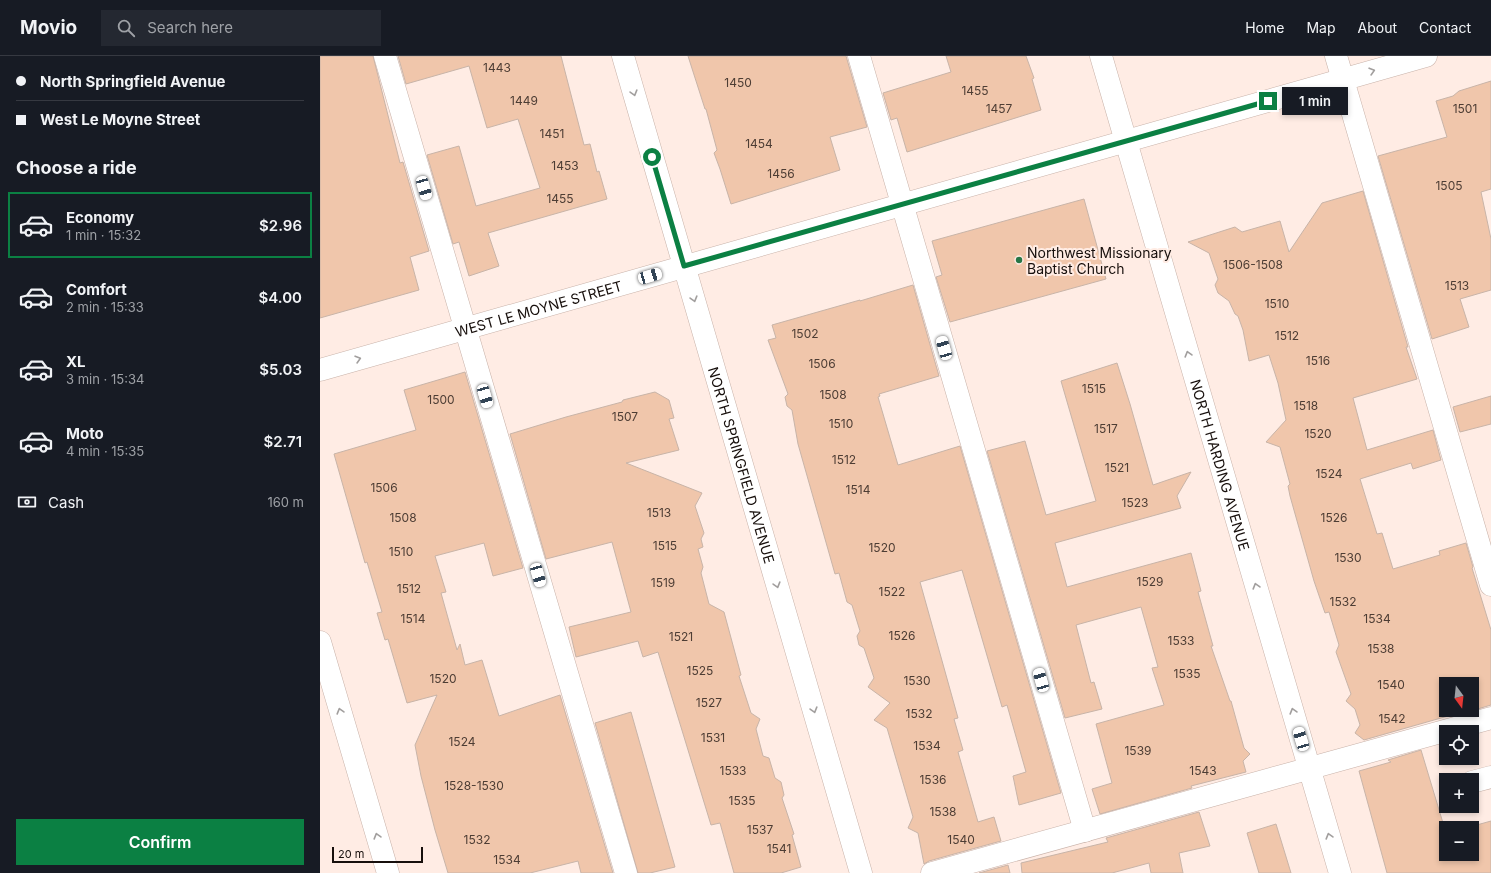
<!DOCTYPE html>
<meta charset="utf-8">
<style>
body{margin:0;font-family:Inter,sans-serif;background:#242831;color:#f1f3f6;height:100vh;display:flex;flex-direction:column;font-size:15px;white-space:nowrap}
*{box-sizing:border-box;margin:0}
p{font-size:13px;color:#9ea1a6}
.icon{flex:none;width:22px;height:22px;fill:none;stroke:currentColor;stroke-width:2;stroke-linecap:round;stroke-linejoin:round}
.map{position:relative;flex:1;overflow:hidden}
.side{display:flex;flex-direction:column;background:#171b24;width:320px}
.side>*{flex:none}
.hud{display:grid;align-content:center;height:88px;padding:0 16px;background:#171b24}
.needle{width:26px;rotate:165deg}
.buttons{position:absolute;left:1119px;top:621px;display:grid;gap:8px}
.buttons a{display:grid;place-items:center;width:40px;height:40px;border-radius:0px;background:#171b24;box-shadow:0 2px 6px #0003;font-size:20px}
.scale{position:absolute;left:12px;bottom:10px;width:91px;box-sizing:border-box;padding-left:4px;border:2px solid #170f0c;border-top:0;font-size:11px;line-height:14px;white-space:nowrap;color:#170f0c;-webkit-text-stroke:3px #ffece4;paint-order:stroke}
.end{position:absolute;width:18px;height:18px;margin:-9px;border:5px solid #0b8043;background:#fff;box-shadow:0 0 0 2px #fff}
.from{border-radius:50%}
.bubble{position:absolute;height:28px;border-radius:0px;background:#171b24;box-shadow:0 2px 6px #0003;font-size:13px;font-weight:600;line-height:28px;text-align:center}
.car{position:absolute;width:12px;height:24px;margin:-12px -6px;border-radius:5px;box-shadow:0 0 3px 1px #0007;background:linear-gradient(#fff 24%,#345 0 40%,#fff 0 76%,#345 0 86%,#fff 0)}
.hud b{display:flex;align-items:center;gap:14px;height:38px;font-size:15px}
.hud b+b{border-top:1px solid #363941}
.hud i{width:10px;height:10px;background:#f1f3f6}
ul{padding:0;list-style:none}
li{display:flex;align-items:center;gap:12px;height:66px;margin:0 8px 6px;padding:0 8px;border:2px solid transparent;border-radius:0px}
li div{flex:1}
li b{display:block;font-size:15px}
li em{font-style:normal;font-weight:600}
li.active{border-color:#0b8043}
li>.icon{width:36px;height:36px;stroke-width:1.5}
h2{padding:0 16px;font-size:18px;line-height:48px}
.pay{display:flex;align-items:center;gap:10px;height:44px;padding:0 16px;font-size:15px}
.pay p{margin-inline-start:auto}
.primary-button{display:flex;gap:8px;margin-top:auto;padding:8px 16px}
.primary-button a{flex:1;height:46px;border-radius:0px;background:#0b8043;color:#fff;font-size:16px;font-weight:600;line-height:46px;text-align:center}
header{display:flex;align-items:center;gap:24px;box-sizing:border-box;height:56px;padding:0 20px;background:#171b24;border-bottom:1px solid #363941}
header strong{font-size:19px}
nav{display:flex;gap:22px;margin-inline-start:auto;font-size:14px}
.search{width:280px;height:36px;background:#242831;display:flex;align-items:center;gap:10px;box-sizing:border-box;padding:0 14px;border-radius:0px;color:#9ea1a6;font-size:15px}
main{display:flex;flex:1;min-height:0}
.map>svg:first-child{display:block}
.building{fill:#f0c6ab;stroke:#c8b4a8}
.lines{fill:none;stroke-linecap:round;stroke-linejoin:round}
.minor-casing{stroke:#c8b2a9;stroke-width:23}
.minor{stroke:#fff;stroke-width:22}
.oneway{stroke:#a29f9e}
.route{stroke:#0b8043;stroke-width:5}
.poi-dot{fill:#277646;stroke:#ffece4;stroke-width:1.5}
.labels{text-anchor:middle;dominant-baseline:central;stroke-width:4;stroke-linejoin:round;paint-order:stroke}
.number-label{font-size:12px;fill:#4d3d34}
.poi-label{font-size:14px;fill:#170f0c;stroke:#ffece4;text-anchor:start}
.street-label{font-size:14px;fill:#170f0c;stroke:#ffece4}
</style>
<header>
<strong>Movio</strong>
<div class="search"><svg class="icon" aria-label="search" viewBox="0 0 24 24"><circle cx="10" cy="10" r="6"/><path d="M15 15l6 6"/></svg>Search here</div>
<nav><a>Home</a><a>Map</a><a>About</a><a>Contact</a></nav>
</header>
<main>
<section class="side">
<div class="hud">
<b><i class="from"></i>North Springfield Avenue</b>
<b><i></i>West Le Moyne Street</b>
</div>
<h2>Choose a ride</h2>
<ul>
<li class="active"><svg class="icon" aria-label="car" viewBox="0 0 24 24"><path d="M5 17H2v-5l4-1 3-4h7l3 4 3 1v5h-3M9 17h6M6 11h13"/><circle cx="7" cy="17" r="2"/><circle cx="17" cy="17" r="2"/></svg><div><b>Economy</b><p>1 min · 15:32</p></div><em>$2.96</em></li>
<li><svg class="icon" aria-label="car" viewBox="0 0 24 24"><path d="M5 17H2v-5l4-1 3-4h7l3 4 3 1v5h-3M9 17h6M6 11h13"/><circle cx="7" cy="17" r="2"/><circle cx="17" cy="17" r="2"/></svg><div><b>Comfort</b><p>2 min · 15:33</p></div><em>$4.00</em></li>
<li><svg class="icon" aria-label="car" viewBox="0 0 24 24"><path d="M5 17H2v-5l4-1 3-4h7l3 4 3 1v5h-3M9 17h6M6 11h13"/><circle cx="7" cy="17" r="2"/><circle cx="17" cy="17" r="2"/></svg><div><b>XL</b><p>3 min · 15:34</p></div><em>$5.03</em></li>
<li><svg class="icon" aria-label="car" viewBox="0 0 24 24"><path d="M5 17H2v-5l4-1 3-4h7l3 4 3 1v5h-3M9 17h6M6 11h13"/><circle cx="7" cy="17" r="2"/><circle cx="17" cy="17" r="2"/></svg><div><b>Moto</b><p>4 min · 15:35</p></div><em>$2.71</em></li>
</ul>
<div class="pay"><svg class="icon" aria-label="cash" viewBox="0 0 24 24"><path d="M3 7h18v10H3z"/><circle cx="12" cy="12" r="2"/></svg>Cash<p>160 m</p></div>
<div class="primary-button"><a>Confirm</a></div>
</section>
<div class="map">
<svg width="1171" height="817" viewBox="0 0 1171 817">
<rect width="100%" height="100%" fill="#ffece4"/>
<path class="building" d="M0 0H53L80 107 83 106 109 195 90 201 99 234 0 262Z
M78 0H241L264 89 270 88 277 116 279 115 287 143 168 177 179 210 149 220 139 186 133 188 107 99 139 90 156 150 220 132 198 63 167 72 149 10 86 28Z
M368 0H526L547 71 510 81 520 114 411 148 400 113 394 97 397 94 386 53H385Z
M626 0H706L714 22 712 23 721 54 587 96 577 62 571 64 563 37 631 16Z
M1171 25V133L1161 136 1171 183V234L1140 243 1149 271 1112 283 1058 100 1127 81 1116 45 1133 40 1139 35Z
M1043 135 1088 291H1086L1097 323 1033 342 1047 394 1113 374 1121 404 1093 413 1091 407 1040 423 1057 478 1062 477 1073 513 1120 499 1119 495 1146 487 1153 511 1152 512 1171 574V649L1151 655 1152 654V628H1126V654H1149L1044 684 1035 677 1040 669 1035 653 1026 645 1031 638 1016 596 1019 589 1009 556 1005 557 994 525 970 440 968 430 970 428 960 391 946 386 966 364 958 327 949 299 929 305 923 274 918 260 915 258 909 245 898 237 895 229 898 223 889 197 868 186 915 171 922 176 960 165 969 196 1002 147Z
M764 143 786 223 630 266 616 221 622 219 612 185Z
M593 229 619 320 559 338 560 340 558 341 578 409 640 390 741 737 699 749 693 720 706 716 687 649 682 651 642 514 600 526 638 662 634 663 643 694 638 696 658 766 674 761 681 785 609 805 604 808 598 777 588 772 593 761 567 672 554 664 570 647 548 631 554 622 544 592 539 589 537 580 540 575 532 549 527 546 519 517 515 518 478 388 472 354 467 350 465 341 468 338 448 284 456 282 452 269 540 244V245Z
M797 307 810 348 833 429 871 416 857 440 861 452 735 487 747 531 871 497 881 535 878 536 893 590H891L910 645H911L924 692 930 698 923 705 926 716 871 730 872 732 780 758 772 733 792 727 776 668 844 649 832 612 838 611 821 551 756 569 771 627 774 626 782 653 745 662 667 395 705 385 726 459 776 445 741 325Z
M145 316 203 512 173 520 164 487 115 500 126 536 121 537 137 594 140 588 145 609 162 604 179 660 240 639 293 817H261L258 805 210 817H128L115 774 101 720 95 689 117 639 87 647 68 583 65 584 57 557 62 556 47 506 45 507 14 398 96 374 84 334Z
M335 336 349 344 354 362 349 363 359 394 306 407 382 437 375 450 384 477 381 483 383 491 378 493 383 511 381 517 389 548 404 556 421 619 419 620 431 657 440 663 436 673 443 700 449 702 455 722 461 726 464 739 462 742 474 778 472 779 481 811 461 817H414L400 767 391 769 338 596 323 601 318 585 256 601 249 571 311 556 292 486 226 503 190 378 246 361 302 346 303 344Z
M1171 340V368L1140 376 1133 351Z
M311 656 355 811 330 817H318L275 667Z
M1101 694 1126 777V798H1152V772H1146L1171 765V817H1067L1039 715 1071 706 1068 704Z
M879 756 890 790 859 797 863 817H831L829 807 792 817H702L701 807 788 786 786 782Z
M956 768 971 817H939L927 777Z
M688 809 690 817H659Z"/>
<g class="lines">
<defs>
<g id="minor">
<path d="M65 0 306 817"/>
<path id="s1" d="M303 0 541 817"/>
<path d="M539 0 765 775"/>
<path id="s2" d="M781 0 1020 817"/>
<path d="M1016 0 1171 529"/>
<path id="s3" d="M0 314 1106 0"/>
<path d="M0 586 68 817"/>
<path d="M1152 726 1171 721"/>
<path d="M612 817 1171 662"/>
</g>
</defs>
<use href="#minor" class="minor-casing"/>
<use href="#minor" class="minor"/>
</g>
<defs><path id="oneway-chevron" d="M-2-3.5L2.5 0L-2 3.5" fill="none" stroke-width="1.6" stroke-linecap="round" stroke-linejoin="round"/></defs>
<g class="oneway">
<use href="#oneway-chevron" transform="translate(1052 15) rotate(-16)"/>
<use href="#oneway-chevron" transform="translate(314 37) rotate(74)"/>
<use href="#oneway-chevron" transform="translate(374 243) rotate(74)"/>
<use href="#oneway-chevron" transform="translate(868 298) rotate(-106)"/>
<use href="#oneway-chevron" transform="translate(38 303) rotate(-16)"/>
<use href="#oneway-chevron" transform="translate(457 529) rotate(74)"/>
<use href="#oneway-chevron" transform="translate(936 530) rotate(-106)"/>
<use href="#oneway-chevron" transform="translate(494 654) rotate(74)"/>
<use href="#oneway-chevron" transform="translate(20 655) rotate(-106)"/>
<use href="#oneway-chevron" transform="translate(973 655) rotate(-106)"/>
<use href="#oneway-chevron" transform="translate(57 780) rotate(-106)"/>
<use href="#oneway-chevron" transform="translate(1009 780) rotate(-106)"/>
</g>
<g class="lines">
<path class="route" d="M332 101 364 210 948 45"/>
</g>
<circle class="poi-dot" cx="699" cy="204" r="4"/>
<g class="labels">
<g class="number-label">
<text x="177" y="11">1443</text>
<text x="418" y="26">1450</text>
<text x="655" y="34">1455</text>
<text x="204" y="44">1449</text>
<text x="679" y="52">1457</text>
<text x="1145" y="52">1501</text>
<text x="232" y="77">1451</text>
<text x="439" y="87">1454</text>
<text x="245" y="109">1453</text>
<text x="461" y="117">1456</text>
<text x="1129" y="129">1505</text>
<text x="240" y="142">1455</text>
<text x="933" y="208">1506-1508</text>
<text x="1137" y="229">1513</text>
<text x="957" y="247">1510</text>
<text x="485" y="277">1502</text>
<text x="967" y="279">1512</text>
<text x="998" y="304">1516</text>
<text x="502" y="307">1506</text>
<text x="774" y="332">1515</text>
<text x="513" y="338">1508</text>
<text x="121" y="343">1500</text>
<text x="986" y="349">1518</text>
<text x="305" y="360">1507</text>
<text x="521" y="367">1510</text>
<text x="786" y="372">1517</text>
<text x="998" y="377">1520</text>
<text x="524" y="403">1512</text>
<text x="797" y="411">1521</text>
<text x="1009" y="417">1524</text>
<text x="64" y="431">1506</text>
<text x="538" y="433">1514</text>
<text x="815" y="446">1523</text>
<text x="339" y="456">1513</text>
<text x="83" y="461">1508</text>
<text x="1014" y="461">1526</text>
<text x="345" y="489">1515</text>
<text x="562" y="491">1520</text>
<text x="81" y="495">1510</text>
<text x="1028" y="501">1530</text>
<text x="830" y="525">1529</text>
<text x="343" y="526">1519</text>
<text x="89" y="532">1512</text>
<text x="572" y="535">1522</text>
<text x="1023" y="545">1532</text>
<text x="93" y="562">1514</text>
<text x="1057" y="562">1534</text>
<text x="582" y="579">1526</text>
<text x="361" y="580">1521</text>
<text x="861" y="584">1533</text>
<text x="1061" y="592">1538</text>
<text x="380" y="614">1525</text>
<text x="867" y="617">1535</text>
<text x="123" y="622">1520</text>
<text x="597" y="624">1530</text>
<text x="1071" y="628">1540</text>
<text x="389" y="646">1527</text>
<text x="599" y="657">1532</text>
<text x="1072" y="662">1542</text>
<text x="393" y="681">1531</text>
<text x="142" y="685">1524</text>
<text x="607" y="689">1534</text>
<text x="818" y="694">1539</text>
<text x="413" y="714">1533</text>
<text x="883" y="714">1543</text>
<text x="613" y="723">1536</text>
<text x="154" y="729">1528-1530</text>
<text x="422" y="744">1535</text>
<text x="623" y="755">1538</text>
<text x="440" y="773">1537</text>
<text x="157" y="783">1532</text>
<text x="641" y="783">1540</text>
<text x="459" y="792">1541</text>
<text x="187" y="803">1534</text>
</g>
<g class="poi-label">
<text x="707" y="196">Northwest Missionary<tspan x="707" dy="16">Baptist Church</tspan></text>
</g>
<g class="street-label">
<text stroke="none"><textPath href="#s3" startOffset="227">WEST LE MOYNE STREET</textPath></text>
<text stroke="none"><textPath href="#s2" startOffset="426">NORTH HARDING AVENUE</textPath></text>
<text stroke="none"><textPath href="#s1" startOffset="426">NORTH SPRINGFIELD AVENUE</textPath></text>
</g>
</g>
</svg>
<div class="buttons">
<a><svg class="needle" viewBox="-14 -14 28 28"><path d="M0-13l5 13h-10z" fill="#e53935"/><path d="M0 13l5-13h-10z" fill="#9ea1a6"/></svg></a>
<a><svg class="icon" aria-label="locate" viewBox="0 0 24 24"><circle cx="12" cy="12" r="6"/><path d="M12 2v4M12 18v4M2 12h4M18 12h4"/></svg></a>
<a>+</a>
<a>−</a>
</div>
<div class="scale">20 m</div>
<i class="end from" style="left:332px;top:101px"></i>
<i class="end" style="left:948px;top:45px"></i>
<div class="bubble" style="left:962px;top:31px;width:66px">1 min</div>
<i class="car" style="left:104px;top:132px;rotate:164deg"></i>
<i class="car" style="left:330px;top:220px;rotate:74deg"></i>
<i class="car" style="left:624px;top:292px;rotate:344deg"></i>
<i class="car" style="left:165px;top:340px;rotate:164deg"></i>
<i class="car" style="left:218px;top:519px;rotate:164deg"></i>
<i class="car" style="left:721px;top:624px;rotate:344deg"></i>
<i class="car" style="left:981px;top:683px;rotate:343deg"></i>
</div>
</main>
